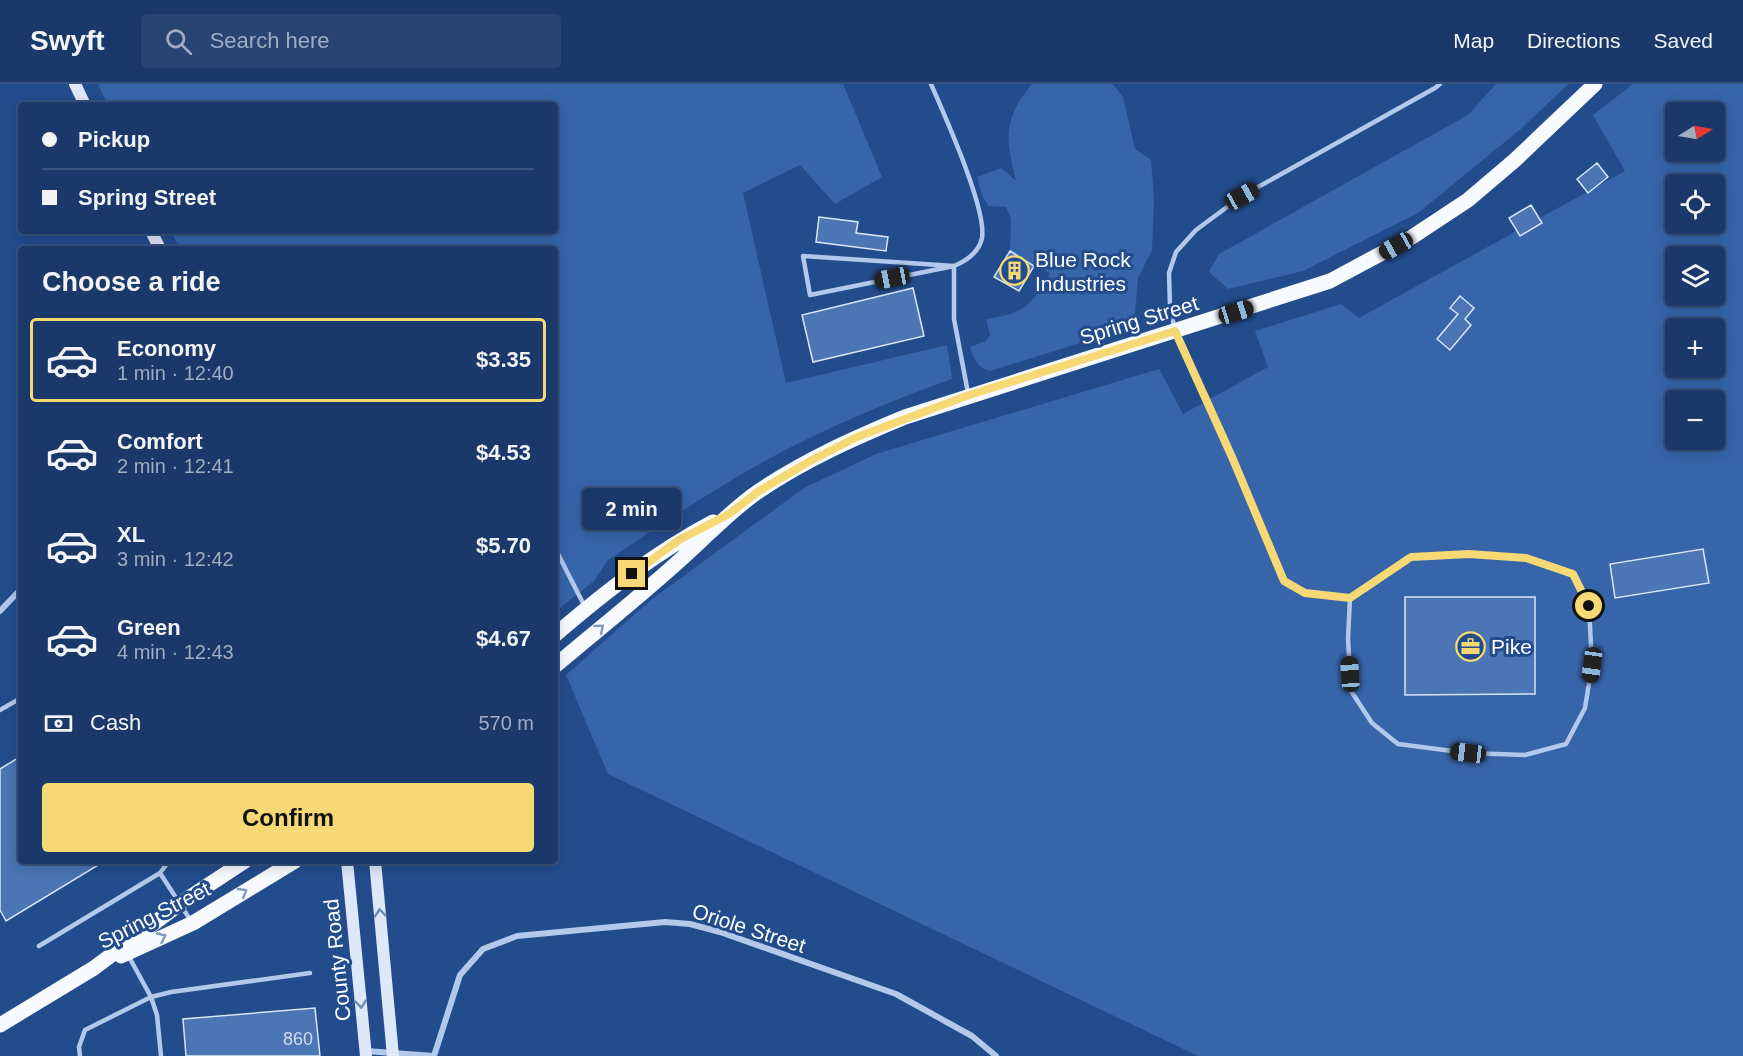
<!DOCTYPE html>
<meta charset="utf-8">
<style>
body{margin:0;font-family:Helvetica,sans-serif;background:#274472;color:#f1f3f6;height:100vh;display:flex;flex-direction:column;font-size:22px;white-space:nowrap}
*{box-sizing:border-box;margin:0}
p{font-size:20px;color:#9facc1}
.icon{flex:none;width:33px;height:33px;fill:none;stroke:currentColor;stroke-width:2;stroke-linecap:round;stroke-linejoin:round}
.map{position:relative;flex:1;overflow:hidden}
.details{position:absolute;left:18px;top:162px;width:540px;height:618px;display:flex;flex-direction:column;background:#1a396a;border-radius:6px;box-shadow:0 3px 15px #0003,0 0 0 2px #38537e}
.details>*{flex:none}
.guide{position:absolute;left:18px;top:18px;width:540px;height:132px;border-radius:6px;box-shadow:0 3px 15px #0003,0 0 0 2px #38537e;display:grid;align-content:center;height:132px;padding:0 24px;background:#1a396a}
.needle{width:39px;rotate:79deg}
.fabs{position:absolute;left:1665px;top:18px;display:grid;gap:12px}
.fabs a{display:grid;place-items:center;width:60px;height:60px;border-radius:6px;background:#1a396a;box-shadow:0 3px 15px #0003,0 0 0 2px #38537e;font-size:30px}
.end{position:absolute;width:27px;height:27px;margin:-14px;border:8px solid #f6d875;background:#111;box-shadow:0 0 0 3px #111}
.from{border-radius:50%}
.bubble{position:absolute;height:42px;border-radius:6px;background:#1a396a;box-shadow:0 3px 15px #0003,0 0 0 2px #38537e;font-size:20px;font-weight:700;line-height:42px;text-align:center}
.car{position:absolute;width:18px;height:36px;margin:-18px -9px;border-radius:8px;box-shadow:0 0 4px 2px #0007;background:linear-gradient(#222 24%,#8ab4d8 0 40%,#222 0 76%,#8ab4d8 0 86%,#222 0)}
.guide b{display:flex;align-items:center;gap:21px;height:57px;font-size:22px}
.guide b+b{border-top:2px solid #38537e}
.guide i{width:15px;height:15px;background:#f1f3f6}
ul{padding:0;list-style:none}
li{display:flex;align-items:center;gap:18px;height:84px;margin:0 12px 9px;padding:0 12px;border:3px solid transparent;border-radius:6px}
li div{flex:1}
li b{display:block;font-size:22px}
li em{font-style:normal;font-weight:700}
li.on{border-color:#f6d875}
li>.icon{width:54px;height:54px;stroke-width:1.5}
h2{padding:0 24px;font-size:27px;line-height:72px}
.pay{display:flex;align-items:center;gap:15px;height:66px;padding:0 24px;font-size:22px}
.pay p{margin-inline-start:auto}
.primary-button{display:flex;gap:12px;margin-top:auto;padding:12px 24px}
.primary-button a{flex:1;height:69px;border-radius:6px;background:#f6d875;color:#111;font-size:24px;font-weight:700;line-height:69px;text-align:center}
header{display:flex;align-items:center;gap:36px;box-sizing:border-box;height:84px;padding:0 30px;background:#1a396a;border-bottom:2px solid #38537e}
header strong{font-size:28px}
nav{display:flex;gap:33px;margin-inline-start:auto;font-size:21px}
.search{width:420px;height:54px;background:#274472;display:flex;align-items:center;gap:15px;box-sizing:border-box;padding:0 21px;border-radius:6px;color:#9facc1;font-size:22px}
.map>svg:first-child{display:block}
.green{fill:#3765aa;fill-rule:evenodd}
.building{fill:#4b75b4;stroke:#d7e5f8;stroke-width:1.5}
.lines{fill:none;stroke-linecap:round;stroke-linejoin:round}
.lane{stroke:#b2c9eb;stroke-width:4.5}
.street{stroke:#b2c9eb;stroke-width:6}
.secondary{stroke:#dee8f9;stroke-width:12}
.primary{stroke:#f7fafe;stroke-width:15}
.oneway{stroke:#829ac0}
.oneway2{stroke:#6e8ab8}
.route{stroke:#f6d875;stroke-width:8}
.labels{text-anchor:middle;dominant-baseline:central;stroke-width:6;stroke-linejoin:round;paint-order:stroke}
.number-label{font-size:18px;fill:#d2dcec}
.poi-label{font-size:21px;fill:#fff;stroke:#234c8d;text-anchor:start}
.street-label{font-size:21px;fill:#fff;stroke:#234c8d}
</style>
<header>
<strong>Swyft</strong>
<div class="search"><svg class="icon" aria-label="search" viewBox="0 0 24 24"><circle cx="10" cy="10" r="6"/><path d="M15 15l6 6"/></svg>Search here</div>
<nav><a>Map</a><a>Directions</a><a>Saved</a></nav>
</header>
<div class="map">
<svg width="1743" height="972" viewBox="0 0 1743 972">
<rect width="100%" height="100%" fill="#234c8d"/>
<path class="green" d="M98 0H843L882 93 835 120 800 81 743 109 786 299 947 261 952 295C882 320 811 350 747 387 699 415 653 446 607 477L594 497 555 528V165H180L171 147H555V21H108Z
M1032 0H1113L1123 13 1135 65 1151 76 1154 116 1152 166 1138 194 1134 242 990 287C978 284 973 275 970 263L986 257 990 251 986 235C1023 230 1032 222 1050 189L1010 167 1011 135 1006 123 989 122 982 112 977 93 1001 84 1016 97C1006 55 1002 36 1032 0Z
M1496 0H1568L1522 44 1418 129 1303 187 1228 205 1209 188 1219 170 1468 31Z
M1633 0H1743V972H1198L608 690 566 591 652 515 804 404 876 370 1159 285 1183 330 1268 283 1255 247 1341 220 1359 234 1625 87 1593 31ZM1676 28H1714V68H1676ZM1676 100H1714V140H1676ZM1676 172H1714V212H1676ZM1676 244H1714V284H1676ZM1676 316H1714V356H1676Z"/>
<path class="building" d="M1597 79 1608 93 1588 109 1577 95Z
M1531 121 1542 139 1520 152 1509 134Z
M819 133 858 138 856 149 888 153 886 167 816 158Z
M1010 167 1034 182 1019 207 994 193Z
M913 204 924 252 813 278 802 231Z
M1460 212 1474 224 1465 235 1471 241 1450 266 1437 255 1458 230 1450 224Z
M1703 465 1709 499 1615 514 1610 480Z
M1405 513H1535V610L1405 611Z
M21 672V777H105L6 837 0 826V685Z
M315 924 320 972H186L183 935Z"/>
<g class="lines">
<path class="lane" d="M931 0C944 30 987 125 982 154 979 168 966 177 954 182L810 211 803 172 954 182V235L968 309
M555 464 585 523
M1350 514 1348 555 1351 607 1372 639 1398 660 1468 669 1525 671 1566 660 1585 624 1592 581 1589 522 1573 490 1526 474 1469 470 1411 473 1350 514 1305 509 1284 497 1232 373 1175 247 1170 223 1169 189 1176 168 1196 146 1242 112 1435 4 1440 0
M0 626 21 614
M160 789 169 777
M39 862 160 789 191 837
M80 972 79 963 85 946 151 913 128 871
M161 972 157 931 151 913 171 908 310 889"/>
<path class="street" d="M0 527 21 505
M366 967 434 972 460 891 483 865 517 852 665 838 690 840 720 848 896 910 972 952 996 972"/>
<path class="secondary" d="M75 0 85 21
M151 147 160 165
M347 777 366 972
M375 777 393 972"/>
<path class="primary" d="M555 551C604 509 656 468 713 438
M555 582C600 544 647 507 690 467 713 446 734 424 759 407 805 376 854 354 905 333L1330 197 1412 153 1468 116 1515 76 1595 0
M121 872 193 839 295 777
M0 941 94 884 181 819 245 777"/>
</g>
<defs><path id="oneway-chevron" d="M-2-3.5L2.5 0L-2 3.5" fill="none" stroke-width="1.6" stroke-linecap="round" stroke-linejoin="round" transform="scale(1.5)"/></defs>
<g class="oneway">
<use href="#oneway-chevron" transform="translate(600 544) rotate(-40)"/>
<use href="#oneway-chevron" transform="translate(243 808) rotate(-31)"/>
<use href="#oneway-chevron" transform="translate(162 853) rotate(-25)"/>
</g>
<g class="oneway2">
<use href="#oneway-chevron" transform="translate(380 829) rotate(-95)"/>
<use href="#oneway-chevron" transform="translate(361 920) rotate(84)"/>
</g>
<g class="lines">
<path class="route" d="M632 490 679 456 729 430 759 407 812 376 857 353 969 311 1175 247 1232 373 1284 497 1305 509 1350 514 1411 473 1469 470 1526 474 1573 490 1589 522"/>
</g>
<defs>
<symbol id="building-ring" viewBox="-11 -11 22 22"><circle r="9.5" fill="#234c8d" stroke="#f6d875" stroke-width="1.5"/><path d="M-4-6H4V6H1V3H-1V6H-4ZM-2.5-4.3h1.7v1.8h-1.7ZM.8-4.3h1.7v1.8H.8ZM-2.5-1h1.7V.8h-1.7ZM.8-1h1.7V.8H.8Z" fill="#f6d875"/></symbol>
<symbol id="office-ring" viewBox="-11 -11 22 22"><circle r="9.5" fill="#234c8d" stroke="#f6d875" stroke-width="1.5"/><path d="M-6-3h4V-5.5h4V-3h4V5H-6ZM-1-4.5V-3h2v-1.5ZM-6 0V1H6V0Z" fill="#f6d875"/></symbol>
</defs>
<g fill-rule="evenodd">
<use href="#building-ring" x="998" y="170" width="33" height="33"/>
<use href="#office-ring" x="1454" y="546" width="33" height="33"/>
</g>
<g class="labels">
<g class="number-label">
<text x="298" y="955">860</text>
</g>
<g class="poi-label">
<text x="1035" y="175">Blue Rock<tspan x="1035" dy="24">Industries</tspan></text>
<text x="1491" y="562">Pike</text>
</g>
<g class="street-label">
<text transform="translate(1139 236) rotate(-17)">Spring Street</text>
<text transform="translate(154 831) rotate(-27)">Spring Street</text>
<text transform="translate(749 844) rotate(18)">Oriole Street</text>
<text transform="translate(337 876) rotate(-96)">County Road</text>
</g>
</g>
</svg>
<div class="fabs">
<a><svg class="needle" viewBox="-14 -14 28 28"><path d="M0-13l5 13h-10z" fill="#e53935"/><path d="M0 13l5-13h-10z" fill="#9facc1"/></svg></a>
<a><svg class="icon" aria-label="locate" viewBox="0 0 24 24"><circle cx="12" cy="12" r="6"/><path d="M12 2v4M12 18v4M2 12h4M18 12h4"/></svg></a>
<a><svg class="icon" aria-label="layers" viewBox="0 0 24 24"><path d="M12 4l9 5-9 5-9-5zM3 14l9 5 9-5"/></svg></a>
<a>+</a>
<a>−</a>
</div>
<i class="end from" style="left:1589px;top:522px"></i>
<i class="end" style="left:632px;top:490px"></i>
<div class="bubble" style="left:582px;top:404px;width:99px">2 min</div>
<i class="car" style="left:1242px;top:112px;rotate:61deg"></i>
<i class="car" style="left:1396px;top:162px;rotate:241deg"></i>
<i class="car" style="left:892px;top:194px;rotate:259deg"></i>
<i class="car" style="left:1236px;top:228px;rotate:73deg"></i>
<i class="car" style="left:1592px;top:581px;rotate:188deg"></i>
<i class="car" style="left:1350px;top:590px;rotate:356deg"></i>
<i class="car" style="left:1468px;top:669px;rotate:277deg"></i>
<div class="guide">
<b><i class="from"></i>Pickup</b>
<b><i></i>Spring Street</b>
</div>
<section class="details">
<h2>Choose a ride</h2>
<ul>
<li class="on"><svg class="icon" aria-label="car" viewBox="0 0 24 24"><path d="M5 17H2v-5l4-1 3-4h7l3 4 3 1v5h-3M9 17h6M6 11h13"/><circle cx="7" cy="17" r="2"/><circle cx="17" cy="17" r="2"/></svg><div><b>Economy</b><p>1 min · 12:40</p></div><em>$3.35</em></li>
<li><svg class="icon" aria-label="car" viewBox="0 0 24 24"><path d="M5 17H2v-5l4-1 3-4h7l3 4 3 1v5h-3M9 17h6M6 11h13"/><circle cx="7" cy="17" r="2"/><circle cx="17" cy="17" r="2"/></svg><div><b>Comfort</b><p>2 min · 12:41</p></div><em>$4.53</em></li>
<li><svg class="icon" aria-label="car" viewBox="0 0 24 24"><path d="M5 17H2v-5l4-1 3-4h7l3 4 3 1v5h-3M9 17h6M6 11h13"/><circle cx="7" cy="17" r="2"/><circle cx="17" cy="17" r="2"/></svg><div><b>XL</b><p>3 min · 12:42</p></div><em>$5.70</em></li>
<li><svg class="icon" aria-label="car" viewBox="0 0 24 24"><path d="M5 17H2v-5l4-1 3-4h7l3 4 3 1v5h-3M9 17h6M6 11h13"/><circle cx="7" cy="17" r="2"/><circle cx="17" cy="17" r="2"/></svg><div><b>Green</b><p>4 min · 12:43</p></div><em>$4.67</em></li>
</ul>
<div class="pay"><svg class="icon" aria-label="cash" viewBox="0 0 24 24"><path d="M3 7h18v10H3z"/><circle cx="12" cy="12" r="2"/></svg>Cash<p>570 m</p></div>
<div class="primary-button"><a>Confirm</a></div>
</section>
</div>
